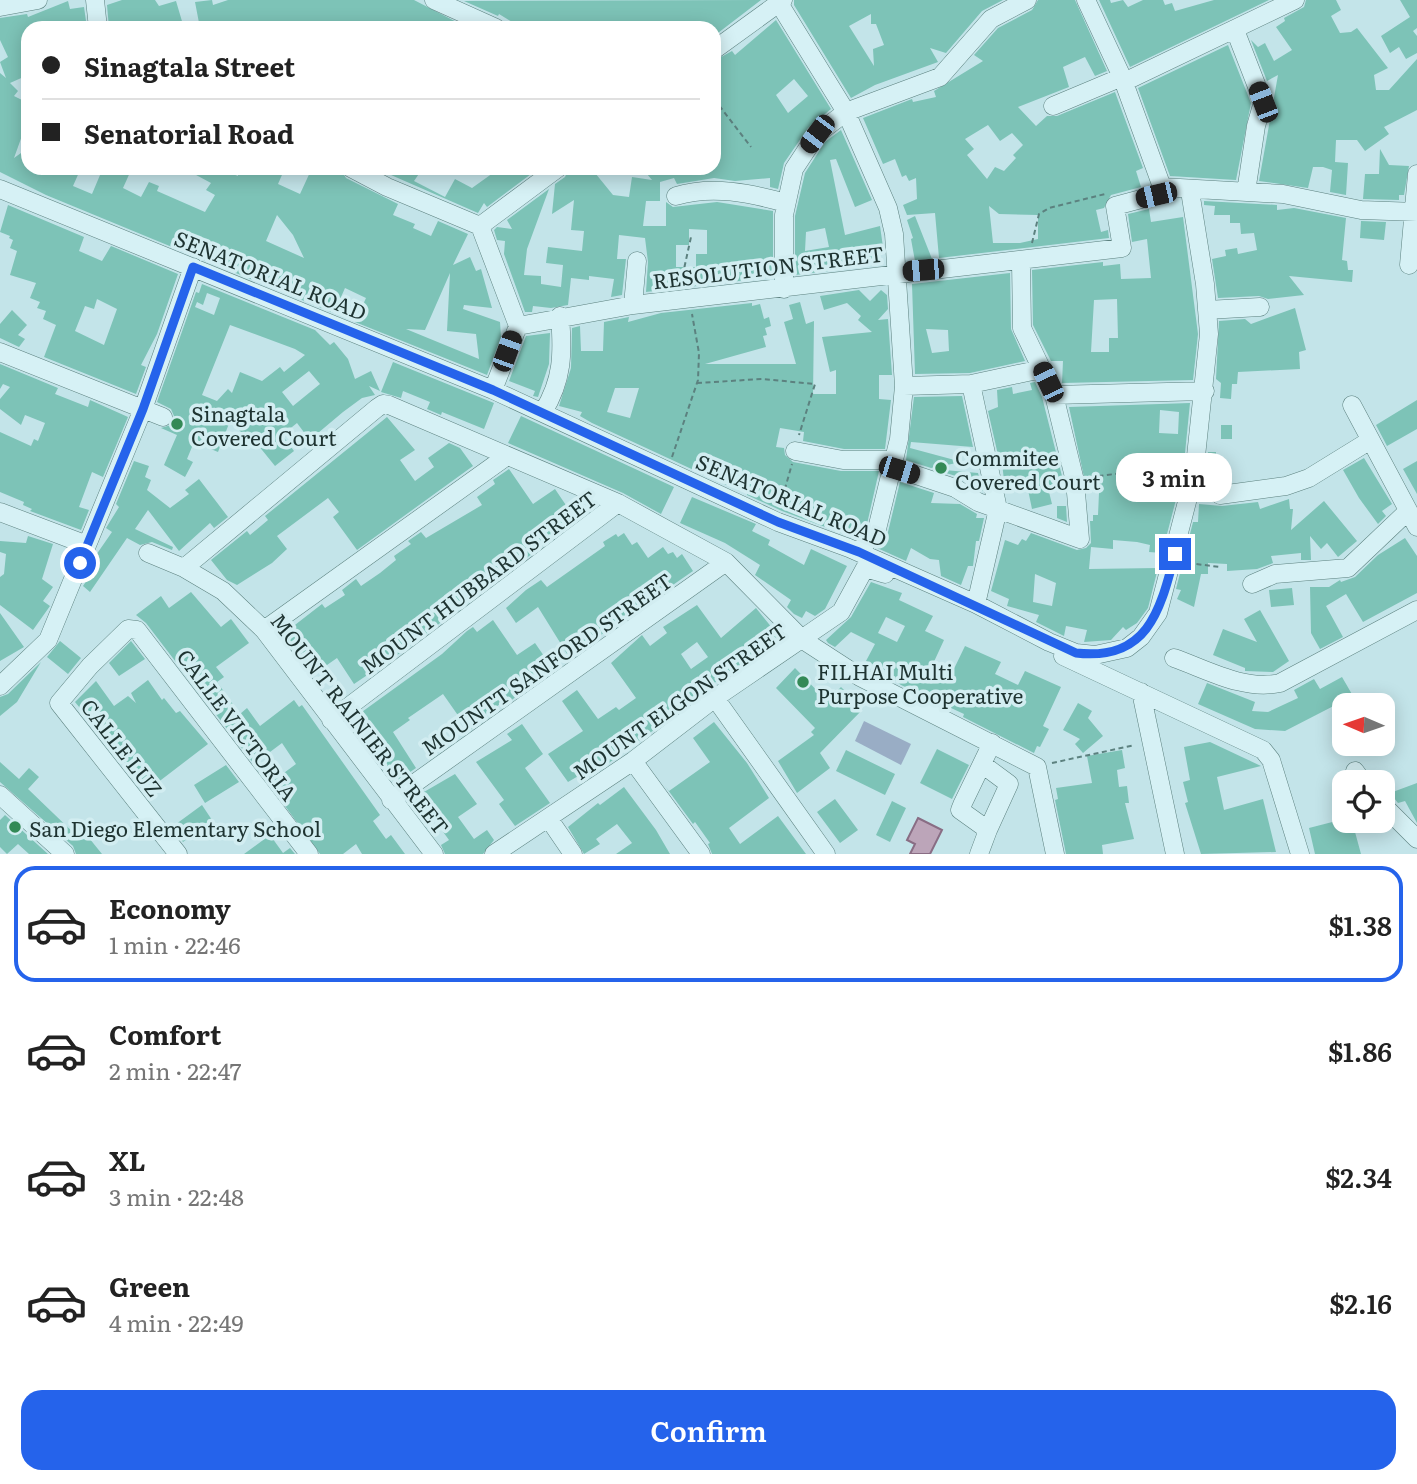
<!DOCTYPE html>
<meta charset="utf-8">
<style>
body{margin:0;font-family:Literata,serif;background:#f2f2f2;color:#222;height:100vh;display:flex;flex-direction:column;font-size:26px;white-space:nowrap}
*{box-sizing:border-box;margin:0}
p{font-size:23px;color:#767676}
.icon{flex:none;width:38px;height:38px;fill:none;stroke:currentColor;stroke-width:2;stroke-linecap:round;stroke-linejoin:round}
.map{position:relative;height:854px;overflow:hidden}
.panel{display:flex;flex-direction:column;background:#fff;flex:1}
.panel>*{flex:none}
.hud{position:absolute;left:21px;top:21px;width:700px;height:154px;border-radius:21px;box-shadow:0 4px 18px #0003;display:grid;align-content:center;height:154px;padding:0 21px;background:#fff}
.needle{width:46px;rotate:272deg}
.tools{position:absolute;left:1332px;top:693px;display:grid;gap:14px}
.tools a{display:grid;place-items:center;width:63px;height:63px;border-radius:14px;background:#fff;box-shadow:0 4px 18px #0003;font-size:35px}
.end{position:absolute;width:32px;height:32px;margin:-16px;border:9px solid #2563eb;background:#fff;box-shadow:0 0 0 4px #fff}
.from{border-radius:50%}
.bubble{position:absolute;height:49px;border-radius:21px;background:#fff;box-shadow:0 4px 18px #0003;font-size:23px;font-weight:600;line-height:49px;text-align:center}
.car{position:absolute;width:21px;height:42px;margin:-21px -10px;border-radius:9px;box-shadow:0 0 5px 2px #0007;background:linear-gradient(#222 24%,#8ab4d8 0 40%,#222 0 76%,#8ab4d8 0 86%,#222 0)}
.hud b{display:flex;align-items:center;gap:24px;height:66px;font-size:26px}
.hud b+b{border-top:2px solid #e0e0e0}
.hud i{width:18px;height:18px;background:#222}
ul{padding:12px 0 0;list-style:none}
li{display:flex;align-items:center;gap:21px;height:116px;margin:0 14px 10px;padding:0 7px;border:4px solid transparent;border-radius:21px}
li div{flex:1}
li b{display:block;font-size:26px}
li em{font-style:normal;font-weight:600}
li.on{border-color:#2563eb}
li>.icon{width:63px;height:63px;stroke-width:1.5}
.cta{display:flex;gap:14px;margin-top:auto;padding:14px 21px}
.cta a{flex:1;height:80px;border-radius:21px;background:#2563eb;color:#fff;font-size:28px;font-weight:600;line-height:80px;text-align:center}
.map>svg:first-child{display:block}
.green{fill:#99adc5}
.water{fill:#bca5b9;stroke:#896d84;stroke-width:2}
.building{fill:#7dc3b7;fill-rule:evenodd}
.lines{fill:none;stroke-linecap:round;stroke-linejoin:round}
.minor-casing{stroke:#5c817f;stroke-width:19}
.path{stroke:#5c817f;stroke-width:2;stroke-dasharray:5 3.5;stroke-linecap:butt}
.minor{stroke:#d6f1f5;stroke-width:18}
.route{stroke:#2563eb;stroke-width:9}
.poi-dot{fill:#338956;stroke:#d2edf1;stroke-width:2.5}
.labels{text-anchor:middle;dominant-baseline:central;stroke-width:7;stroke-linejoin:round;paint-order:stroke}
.street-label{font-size:21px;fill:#1e3331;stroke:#d2edf1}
.poi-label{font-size:21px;fill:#1e3331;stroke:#d2edf1;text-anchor:start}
</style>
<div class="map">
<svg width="1417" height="854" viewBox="0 0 1417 854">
<rect width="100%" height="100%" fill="#c3e4e9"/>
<path class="green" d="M864 721 911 744 901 765 855 741Z"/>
<path class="water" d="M918 818 942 830 930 854H910L915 844 907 840Z"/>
<path class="building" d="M122 0H155L159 6 176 1 184 28H109L107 5Z
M212 0 213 5 228 0H414L468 28H386L373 23 372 28H200L195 2Z
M761 0 714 36V28H522L499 14 498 16 464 1Z
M794 0H1003L982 11 946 53 930 48 938 62 875 85 851 98 794 5ZM871 14V24H876L884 45 873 49 874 66 849 26Z
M1038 0H1075L1107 71 1095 76 1085 57 1063 67 1069 87 1018 107 1036 126 1047 116H1057L1115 92 1143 168 1136 171 1141 187 1111 195 1104 208 1096 210 1101 232 1108 230 1109 238 939 258 935 213 907 215 903 205 917 199 916 178 909 181 906 175 902 177 895 159 883 164 863 118 912 99 913 102 936 97 934 91 983 61 974 55 998 28 1032 10ZM988 125 1000 141 1012 133 1023 145 1013 155 1016 158 1004 171 995 167 987 179 967 155 974 149 965 139ZM989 206 999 214 1038 215V239L1020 243H993Z
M1099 0H1110L1111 3 1123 0 1128 7 1143 0H1163L1165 5 1172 3 1175 11 1214 0H1269L1130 67Z
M1306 0H1336L1341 10 1331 16 1340 33 1351 32 1357 28 1388 68 1374 75 1376 90H1389L1417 59V110L1384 127 1389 134 1365 151 1357 140H1336L1335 162 1348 163 1346 195 1330 192 1332 170 1323 167H1313L1308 188 1259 181 1278 75 1267 81 1251 40 1258 47 1265 43 1274 61 1292 50 1276 27 1285 21 1284 18 1304 7Z
M1400 0H1417V28L1413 31 1417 36V53L1406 59 1399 47 1390 53 1381 36 1410 17Z
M68 1 70 9 84 7 87 28H28V75L10 83 18 91 14 96 28 103V119L14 158 28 148V168H81L73 186 92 194 103 168H132L123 188 141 197 149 182 159 186 157 191 205 212 215 195 206 190 211 183 183 168H217L238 176V170L245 168H285L278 184 300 194 312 168H340L346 178 398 204 393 215 415 224 413 228 431 236 438 221 468 234 453 265 470 257 476 271 481 269 492 308 464 305 463 309 500 322 501 337 487 375 355 322 366 298 345 288 334 313 204 260 209 246 195 241 189 254 46 195 0 172V73L6 78 0 62 8 57 0 40V18L27 14 28 17ZM277 215 293 235 304 258 266 241ZM450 273 447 331 476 334 479 359 406 329 425 330Z
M776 20 831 109 808 128 784 163 778 189 770 187V178L735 181 714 178 677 184 674 178 660 182V201H646L643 226H666V202L673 207 717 202 773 211V277L646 292 648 262 645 238 619 235 617 259H626L622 295 611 297 614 279 589 276V280L571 278 568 305 551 308 533 306 532 312H525L504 254 505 241 497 240 494 230 497 227 512 229 507 220 549 189 527 249 524 275 541 276V284L561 287 563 265 546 263 548 247 582 251 584 231 571 230 574 200 552 214 555 184 565 177 569 168H591L613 195 629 197 632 177 652 180 642 168H714V61L732 51 735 55ZM794 79 808 96 788 113 776 95ZM689 229 707 230V254H696V267H676V245H689Z
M1228 45 1251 103 1236 180 1170 176 1138 88Z
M841 130 872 200 855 207 836 159 830 160 845 235 880 226 883 247 872 249 876 265 864 267 863 259 845 262 846 269 795 275V216L805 173 825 142ZM825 228 829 247 805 251 806 232Z
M1380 149 1389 165 1409 166 1404 195H1399V200L1363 199 1365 174H1379Z
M375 168H423L414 181 445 197 455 179 472 188 500 168H539L487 207 484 203 478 213Z
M1204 201 1277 205V210L1294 208 1346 218 1342 260 1347 261 1348 270H1353L1352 282 1289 276 1304 295 1268 299 1259 296 1218 298 1212 259 1226 256 1225 250 1237 248 1238 254 1257 250 1254 233 1241 234 1240 223H1230V215H1214L1215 206 1204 205Z
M8 205 84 237 79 251 102 261 111 246 178 274 157 334 141 365 146 367 136 394 44 357 56 325 43 319 46 311 37 308 40 302 30 298 36 283 10 275 17 251 10 248 13 240 9 238 10 236 0 232ZM97 299 117 309 104 345 75 331 85 306 94 309Z
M1149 209 1151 222 1183 217 1198 334 1193 380 1062 383 1063 361H1051L1033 325 1032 270 1103 262V266L1120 264 1121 279 1151 278 1147 239 1132 242 1128 214ZM1117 299 1118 338H1109V352H1091L1094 300Z
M915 216 932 259 915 261 911 239 913 238 907 220Z
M1361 221 1386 222 1384 240 1360 238Z
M1010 273 1011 329 1025 361 970 373 915 374 912 284ZM926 329 948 330 949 351 932 353Z
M202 284 315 330 330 345 334 342 348 359 355 379 371 371 380 391 369 386 375 395 362 398 343 412 318 433 320 436 312 443 297 423 282 435 294 451 275 466 258 445 256 447 230 421 218 452 194 442 187 459 193 462 185 477 164 465 177 435 161 428 171 425 174 416 171 409 157 402 196 292 199 293ZM207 293 220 298 214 315 195 307 197 302 203 305ZM230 325 295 349 305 355 284 372 280 367 262 381 240 372 232 393 228 389 217 401 202 395ZM309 371 320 384 293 406 282 392Z
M859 290 870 301 881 290 887 295 888 309 878 320 888 319 892 375H879V399L891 400 885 449H844L803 441 804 432 780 428 776 447 784 448 785 455 793 462 841 471H879L867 524 855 538 782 511 747 495 748 490 724 484 592 423 580 416 582 412 559 406 571 368 572 328 580 326 581 351H603L604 322 629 317 628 322 661 313 752 303V306L760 304 764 319 769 317 771 326 765 328 767 335 763 336 766 347 705 364H796L784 322 793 319 789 305 800 302 806 324 814 321 813 394H836V370L830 372 822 337 872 332 858 320 861 316 847 303 824 310 820 296ZM615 388H639L630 418 607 412Z
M1295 308 1306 350 1299 352 1300 369 1238 372 1237 384H1232L1231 399 1220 398 1221 383 1216 379 1219 321 1245 319 1251 324Z
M12 310 27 325 18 335 25 339 19 347 0 338V324Z
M550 333 549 364 538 397 533 396 535 391 509 381 526 336Z
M393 362 494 403 484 429 442 412 441 415 427 409 430 402 403 391 401 398 381 392Z
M0 364 58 388 55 394 88 407 90 400 128 417 103 477 92 472 79 507 89 510 81 530 30 511 32 509 23 505 24 502 0 492V432L31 446 34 439 38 441 45 423 25 415 21 425 0 409V399L10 387 3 384 0 389Z
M1035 382 1042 397 1063 480 1062 486 1048 488 1052 504 1032 509 1027 485 1005 489 1001 454 998 455 988 411 998 407 997 390 1012 387 1013 394 1032 390 1030 383Z
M962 396 973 447 911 442 910 448 962 462 931 468 906 460 914 397Z
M1417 400V429L1387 446 1376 425Z
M1190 403 1183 473 1162 553 1149 552 1150 545 1137 542 1113 540V549L1091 547 1089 569 1158 568 1148 608 1137 623 1126 630 1123 627 1111 640 1084 642 1087 630 1066 626 1064 636 1036 622 1039 615 1007 606 1009 599 991 591 1005 540 1018 545 1022 539 1026 541 1031 533 1077 550 1086 548 1091 543 1090 521H1093V515H1098L1099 493H1094L1095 490 1087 491 1069 407ZM1160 410 1179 412 1178 434 1159 433ZM1035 574 1056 583 1052 606 1033 602Z
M521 416 674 487 661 514 623 493 508 443Z
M387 417 415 450 400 460 415 481 434 467 428 458 449 443 460 448 473 466 357 550 333 517 339 512 328 498 277 536 287 549 272 563 237 585 227 580 211 560 247 531 250 535 268 520 265 516Z
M1221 425H1232V439H1221Z
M1208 452H1216L1215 479 1205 478Z
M1364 458 1392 504 1382 511 1386 516 1378 524 1359 498 1343 470Z
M134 461 149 466 145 477 151 480 147 490 170 508 189 494 185 490 199 479 228 517 214 528 210 523 179 551 148 510 135 529 173 547 172 550 152 542 140 545 127 538 90 592 83 586 99 562 94 558 112 532 106 528 119 507 116 504Z
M1417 461V494L1403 469Z
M509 469 533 504 555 489 576 520 507 573 505 570 487 583 479 571 466 580 475 593 445 613 448 617 406 649 354 684 337 658 317 672 303 652 298 656 282 635 322 604 325 608 345 595 342 590 356 579 361 586 380 573 396 560 394 556 411 544 408 541 421 532 426 538 482 505 477 497 495 484 493 480Z
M933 469 978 473 983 491 959 477Z
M900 482 934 493 931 503 960 504 977 514 976 518H984L979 541H976L973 566H968L961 585 941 576 939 560 930 559 911 548 906 561 877 548 888 532Z
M692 497 756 524 752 531 770 540 768 545 804 565 811 549 847 566 825 609 815 616 806 611 802 618 794 614 787 607 791 600 755 575 760 565 725 543 680 523Z
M1289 499 1290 509H1293L1291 530 1324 501 1357 541 1338 557 1327 543 1321 549 1310 536 1311 560H1301V553L1271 556 1273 563 1257 569 1227 571V564L1208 563V574H1201L1194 607 1177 599 1181 590 1176 589 1193 522H1198L1199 504 1222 506 1258 502 1260 509Z
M1057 506H1066L1067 522 1057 518Z
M624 533 632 545 637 542 648 558 663 547 668 554 673 552 677 558 682 554 693 571 569 657 538 607 516 623 506 608 526 590 541 580 547 587 605 546 603 542 616 534 618 537Z
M28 536 53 544 42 579 53 587 43 601 50 606 33 630 0 605V577L4 574 6 554 0 552V541L26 543Z
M1405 538 1417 556V593L1363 622 1346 594 1326 606 1343 637 1320 649 1311 633 1310 587H1329L1340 580 1341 582 1355 577 1378 555Z
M871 582 902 593 899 600 933 616 925 631 944 640 932 666 951 675 965 646 1001 662 995 674 1018 685 1025 671 1061 687 1043 726 1049 729 1040 747 1037 746 1034 753 963 717 964 714 901 685 891 678 893 674 866 661 875 644 851 632 835 647 828 643 826 640 851 617ZM886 617 905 626 897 642 878 633Z
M1292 588 1294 605 1271 607 1269 590Z
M191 592 221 627 231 619 249 643 216 667 224 677 217 682 240 714 247 708 260 726 294 700 299 707 302 705 380 815 373 821 386 839 391 835 405 854H362L356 844 343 854H320L269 784 296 764 282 743 254 764 146 623 136 615 161 596 169 608Z
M697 605 721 638 756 608 781 639 760 654 757 650 739 663 741 666 689 699 670 713 673 716 606 765 604 761 568 782 548 754 583 731 562 701 577 690 598 719 616 707 619 710 636 698 611 663 642 635 650 646 667 633 663 627ZM697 642 708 657 691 669 681 654Z
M1260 610 1289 661 1273 672 1245 671V668L1213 655 1223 629 1257 642 1244 619Z
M0 613 24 647 0 661Z
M493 620 517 655 535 643 553 669 515 693 517 696 505 705 503 702 483 716 485 719 469 731 443 694 408 718 410 720 393 732 416 768 394 783 348 722 442 654 467 631 473 627 477 632Z
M60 641 81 658 68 674 47 657Z
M131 641 145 659 119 676 109 663Z
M41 662 17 702 0 716V697L8 694Z
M795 668 827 701 841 687 863 709 820 753 830 768 797 793 778 761 814 735 811 732 815 728 776 688Z
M1342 677 1353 696 1285 731 1255 729 1198 704 1207 683 1255 702 1252 711 1268 712 1298 698 1294 690 1314 679 1320 689Z
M148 680 162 700 164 698 176 713 180 711 208 744 144 793 118 754 75 702 96 681 114 706 128 696 136 703 131 693Z
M1078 703 1092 711 1088 718 1103 736 1083 753 1075 744 1080 739 1063 730Z
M714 722 747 763 769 798 729 828 740 844 778 816 806 854H712L708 844 710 843 695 822 693 824 665 786 669 791 710 762 693 738Z
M522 724 543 754 525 768 550 803 515 826 499 804 504 800 476 762 512 740 507 734Z
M1210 742 1261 766 1217 777 1224 810 1263 799 1276 852 1201 854 1185 803 1188 802 1183 782 1190 780 1184 747Z
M937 749 969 765 952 799 920 783Z
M846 750 895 774 885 795 836 771Z
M1122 750 1125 768 1117 770 1119 787 1127 786 1129 803H1125L1134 839 1102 845 1103 854H1066L1055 800 1058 799 1056 788 1092 783 1087 756Z
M0 762 19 779 29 768 39 777 28 789 79 838 85 833 102 854H76L73 846 0 782Z
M226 765 239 782 205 803 194 785Z
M455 774 477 804 458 817 474 839 487 830 494 840 483 854H445L441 845 449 840 417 796Z
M1417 783V823L1405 801 1398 803 1390 793Z
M624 787 656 830 670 854H616L632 843 617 824 596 839 600 844 584 854 568 827 598 803 600 805Z
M835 799 858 830 840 843 817 812Z
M892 801 906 808 890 842 876 835Z
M202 805 212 820 183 842 172 827Z
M5 815 48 854H29L18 844 7 854 0 847V820Z
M1344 819 1352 821 1361 854H1315L1309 828Z
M270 835 283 853 290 848 295 854H244Z"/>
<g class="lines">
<defs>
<path id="minor" d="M95 0 98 28
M434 0 496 28
M777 0 846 112 888 208 894 234 904 386 899 439 877 529 859 552
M1086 0 1122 77 1162 187 1283 194 1361 210 1417 212
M0 7 38 0
M1235 30 1263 102 1256 126 1246 192
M714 50 783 0
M1124 82 1295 0
M1053 106 1122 77
M351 168 387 187 480 226
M0 189 493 390 778 522 849 548 976 604 1049 642 1076 653 1095 655 1127 648 1141 637 1158 613 1194 475 1209 334 1205 284 1190 191
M676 196C712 185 750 193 786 203
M480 226 518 326
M480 226 558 168
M1409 265 1417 174
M784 289V215L794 169 817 134 846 112 940 77 991 19 1027 0
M633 305 637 261
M1207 310 1260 307
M0 352 163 417
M971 384 998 509 976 604
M904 386 971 384 1042 369
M493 390 518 326 633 305 1122 248 1115 206 1156 195 1162 187
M1054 395 1205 391
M1352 405 1417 527
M543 412C563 380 563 353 560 316
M795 451 843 460H894
M892 467 955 488 978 502 1080 539 1075 481 1054 395 1022 328 1021 262
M1220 495 1286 486 1309 478 1369 441
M0 512 87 545
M148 553 184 568 223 591 264 630 434 854
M184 568 377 408 383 404 389 405 618 503 726 562 803 640 860 677 1037 767 1055 854
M1252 584 1275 574 1348 568 1408 511
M264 630 507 456
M1063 656 1263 750 1271 760 1300 854
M1174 658C1208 670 1244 691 1280 683L1417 610
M0 686 48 640 143 409 193 267
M1141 692 1175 854
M715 698 826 854
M331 720 618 503
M633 761 701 854
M982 764 1009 784 988 830 960 810 962 805 992 743
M1355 771 1363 782
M0 795 65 854
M391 800 726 562
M1382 804 1417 839
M549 819 573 854
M178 854 59 703 90 666 128 629 137 630 309 854
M494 854 633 761 715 698 841 612 865 568 885 574
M979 854 988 830"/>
</defs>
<use href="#minor" class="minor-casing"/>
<path class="path" d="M714 99 751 147
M1032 243 1039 214 1049 208 1105 194
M686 284 684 269 691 237
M697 383 762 379 815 384 799 435
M672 457 698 380 699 353 692 314
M1090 477 1140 471 1178 474
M780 506 792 464
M1188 563 1220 567
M1052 763 1135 745"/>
<use href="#minor" class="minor"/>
</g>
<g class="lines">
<path class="route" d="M80 563 143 409 193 267 493 390 778 522 859 552 1076 653C1148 661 1160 611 1175 554"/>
</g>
<g class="poi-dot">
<circle cx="177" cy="424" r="7"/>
<circle cx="941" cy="468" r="7"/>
<circle cx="803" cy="682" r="7"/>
<circle cx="15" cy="827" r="7"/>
</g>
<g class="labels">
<g class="street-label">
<text transform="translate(768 266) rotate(-7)">RESOLUTION STREET</text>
<text transform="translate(271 274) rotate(22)">SENATORIAL ROAD</text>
<text transform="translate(792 499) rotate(23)">SENATORIAL ROAD</text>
<text transform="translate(478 581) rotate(-37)">MOUNT HUBBARD STREET</text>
<text transform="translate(546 663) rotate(-35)">MOUNTT SANFORD STREET</text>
<text transform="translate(679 700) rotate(-35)">MOUNT ELGON STREET</text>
<text transform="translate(361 723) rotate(52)">MOUNT RAINIER STREET</text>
<text transform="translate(238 724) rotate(53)">CALLE VICTORIA</text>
<text transform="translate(123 747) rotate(52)">CALLE LUZ</text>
</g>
<g class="poi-label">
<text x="191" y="412">Sinagtala<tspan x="191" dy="24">Covered Court</tspan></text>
<text x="955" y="456">Commitee<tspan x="955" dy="24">Covered Court</tspan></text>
<text x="817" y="670">FILHAI Multi<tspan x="817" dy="24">Purpose Cooperative</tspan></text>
<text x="29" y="827">San Diego Elementary School</text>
</g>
</g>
</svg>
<div class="tools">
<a><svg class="needle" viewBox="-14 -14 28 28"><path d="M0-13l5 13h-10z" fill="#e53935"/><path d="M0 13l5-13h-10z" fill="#767676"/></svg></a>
<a><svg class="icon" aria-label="locate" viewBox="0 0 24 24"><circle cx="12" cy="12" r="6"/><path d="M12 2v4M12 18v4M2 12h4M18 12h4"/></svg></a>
</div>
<i class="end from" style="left:80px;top:563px"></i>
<i class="end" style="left:1175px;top:554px"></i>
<div class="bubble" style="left:1116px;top:453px;width:116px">3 min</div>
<i class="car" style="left:1263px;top:102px;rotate:339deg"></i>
<i class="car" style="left:817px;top:134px;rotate:217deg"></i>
<i class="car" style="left:1156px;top:195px;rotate:257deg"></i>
<i class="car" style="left:923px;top:270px;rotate:265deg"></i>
<i class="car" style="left:507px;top:351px;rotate:20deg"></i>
<i class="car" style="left:1048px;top:382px;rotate:335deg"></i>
<i class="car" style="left:899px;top:470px;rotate:107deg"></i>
<div class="hud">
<b><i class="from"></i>Sinagtala Street</b>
<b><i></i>Senatorial Road</b>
</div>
</div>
<section class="panel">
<ul>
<li class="on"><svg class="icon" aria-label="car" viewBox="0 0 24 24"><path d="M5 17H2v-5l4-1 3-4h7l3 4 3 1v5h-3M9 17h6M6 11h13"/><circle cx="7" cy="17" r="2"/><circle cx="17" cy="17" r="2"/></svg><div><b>Economy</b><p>1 min · 22:46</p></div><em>$1.38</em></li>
<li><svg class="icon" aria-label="car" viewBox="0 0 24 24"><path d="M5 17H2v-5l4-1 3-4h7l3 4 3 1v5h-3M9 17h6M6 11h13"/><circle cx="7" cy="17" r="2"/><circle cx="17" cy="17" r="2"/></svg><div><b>Comfort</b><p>2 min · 22:47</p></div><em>$1.86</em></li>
<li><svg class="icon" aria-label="car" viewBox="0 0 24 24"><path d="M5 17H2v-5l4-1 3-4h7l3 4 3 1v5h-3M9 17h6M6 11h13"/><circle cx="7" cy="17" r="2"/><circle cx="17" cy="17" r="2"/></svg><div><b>XL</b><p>3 min · 22:48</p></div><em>$2.34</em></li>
<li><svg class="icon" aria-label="car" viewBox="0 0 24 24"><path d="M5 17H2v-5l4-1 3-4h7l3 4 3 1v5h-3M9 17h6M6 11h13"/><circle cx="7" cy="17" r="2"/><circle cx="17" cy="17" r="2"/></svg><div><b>Green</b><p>4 min · 22:49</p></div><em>$2.16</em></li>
</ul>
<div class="cta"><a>Confirm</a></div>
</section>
